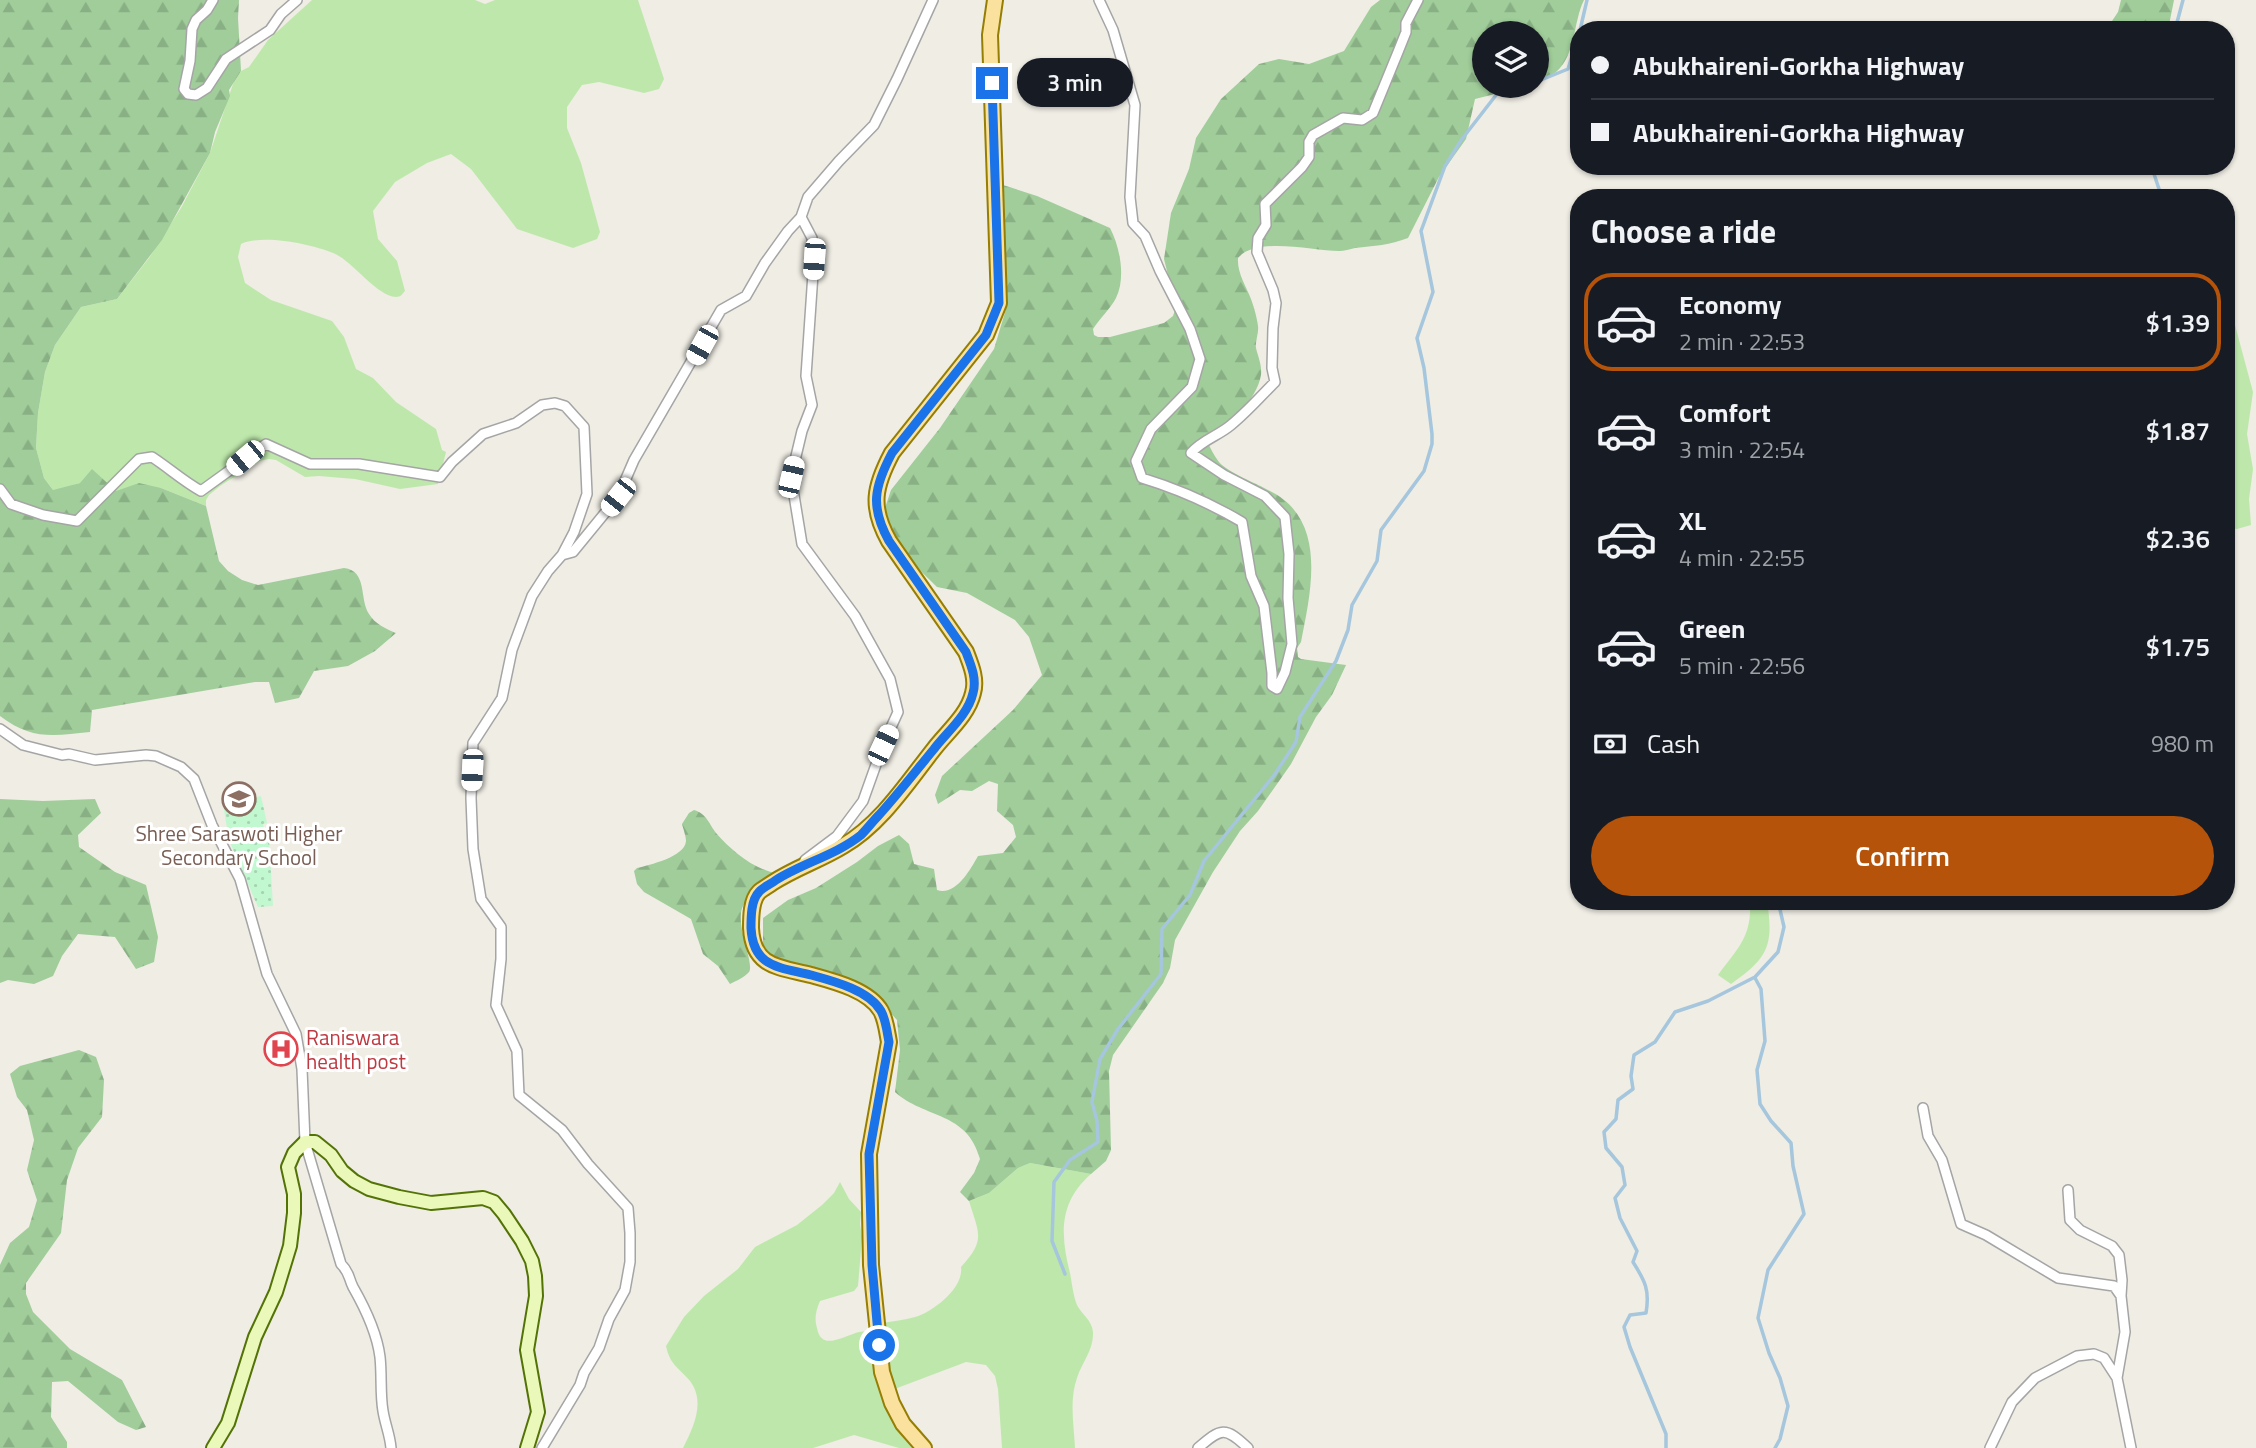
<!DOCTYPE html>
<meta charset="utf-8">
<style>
body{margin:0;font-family:"Titillium Web",sans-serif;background:#242831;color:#f1f3f6;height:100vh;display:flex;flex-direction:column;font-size:26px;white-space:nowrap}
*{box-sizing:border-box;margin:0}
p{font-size:23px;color:#9ea1a6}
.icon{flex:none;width:38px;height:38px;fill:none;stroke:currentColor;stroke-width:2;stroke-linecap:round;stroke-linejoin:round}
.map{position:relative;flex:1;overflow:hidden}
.sheet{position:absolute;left:1570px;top:189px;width:665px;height:721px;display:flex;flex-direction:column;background:#171b24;border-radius:28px;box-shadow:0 2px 5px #0004}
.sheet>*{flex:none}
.top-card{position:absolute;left:1570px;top:21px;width:665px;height:154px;border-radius:28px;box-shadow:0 2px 5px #0004;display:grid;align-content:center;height:154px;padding:0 21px;background:#171b24}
.fabs{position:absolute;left:1472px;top:21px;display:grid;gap:14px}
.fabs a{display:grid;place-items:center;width:77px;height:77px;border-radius:50%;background:#171b24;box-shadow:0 2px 5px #0004;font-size:35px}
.end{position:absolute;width:32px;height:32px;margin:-16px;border:9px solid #1a73e8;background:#fff;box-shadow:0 0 0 4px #fff}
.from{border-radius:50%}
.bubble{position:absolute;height:49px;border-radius:24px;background:#171b24;box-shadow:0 2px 5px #0004;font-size:23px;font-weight:600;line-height:49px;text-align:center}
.car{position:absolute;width:21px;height:42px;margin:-21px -10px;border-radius:9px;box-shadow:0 0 5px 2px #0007;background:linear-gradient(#fff 24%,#345 0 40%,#fff 0 76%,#345 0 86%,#fff 0)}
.top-card b{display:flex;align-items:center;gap:24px;height:66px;font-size:26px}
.top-card b+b{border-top:2px solid #363941}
.top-card i{width:18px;height:18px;background:#f1f3f6}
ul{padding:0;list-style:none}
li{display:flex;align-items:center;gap:21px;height:98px;margin:0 14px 10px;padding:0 7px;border:4px solid transparent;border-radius:28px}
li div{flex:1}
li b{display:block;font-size:26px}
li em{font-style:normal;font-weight:600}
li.on{border-color:#b45309}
li>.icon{width:63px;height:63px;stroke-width:1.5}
h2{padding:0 21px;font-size:32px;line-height:84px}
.pay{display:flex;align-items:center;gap:18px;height:77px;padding:0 21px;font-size:26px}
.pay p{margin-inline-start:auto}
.primary-button{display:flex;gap:14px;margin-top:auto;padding:14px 21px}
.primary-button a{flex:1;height:80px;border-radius:42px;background:#b45309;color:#fff;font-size:28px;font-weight:600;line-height:80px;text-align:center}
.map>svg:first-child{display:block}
.grass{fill:#bee8ab}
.forest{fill:url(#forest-firs)}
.park{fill:url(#park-dots)}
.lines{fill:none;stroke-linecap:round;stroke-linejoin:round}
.stream{stroke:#a5c6dc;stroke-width:3.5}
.street-casing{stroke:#a5a5a5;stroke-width:12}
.secondary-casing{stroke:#547307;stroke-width:16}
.primary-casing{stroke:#957e03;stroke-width:18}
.street{stroke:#fff;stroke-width:9}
.secondary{stroke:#eaf8b9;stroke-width:12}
.primary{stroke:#fae29e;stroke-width:14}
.route{stroke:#1a73e8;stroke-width:9}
.labels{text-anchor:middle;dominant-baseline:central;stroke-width:6;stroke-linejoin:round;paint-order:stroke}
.education-label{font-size:21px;fill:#785e54;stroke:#fff}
.health-label{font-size:21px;fill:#be3a42;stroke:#fff;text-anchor:start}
</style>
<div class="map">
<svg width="2256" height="1448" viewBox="0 0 2256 1448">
<defs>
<pattern id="forest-firs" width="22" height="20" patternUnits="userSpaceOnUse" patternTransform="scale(1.75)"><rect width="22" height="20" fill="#a0cd9a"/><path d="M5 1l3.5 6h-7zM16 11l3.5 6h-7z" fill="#89b084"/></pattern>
<pattern id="park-dots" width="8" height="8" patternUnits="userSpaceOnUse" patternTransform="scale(1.75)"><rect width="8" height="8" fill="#c2f8d0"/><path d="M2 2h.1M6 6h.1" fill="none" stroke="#a6d4b2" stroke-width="1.8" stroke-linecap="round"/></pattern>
</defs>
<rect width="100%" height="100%" fill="#efede4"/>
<path class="grass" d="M312 0H475L485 4 495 0H638L664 79 659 89 644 93 599 82 582 85 567 107V128L581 163 600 232 597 239 573 248 517 229 471 169 451 154 427 163 395 182 373 211 378 239 397 261 405 291C402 294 401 297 396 297 376 296 352 260 333 253 310 244 264 234 241 244L238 257 245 283 271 300 332 321 344 337 356 369 373 378 396 402 436 429 442 450 446 452 438 484 400 489 355 479 319 476 305 477 276 460 269 459 259 461 220 486 209 495 206 500V506L161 488 116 491 80 483 57 490H53L44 478 36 448 38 413 45 372 55 345 81 307 117 299 149 258 181 208 210 153 233 84 241 71 249 67 268 40Z
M2226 263H2231L2235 270V325L2253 392 2247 434 2253 469 2249 499 2251 525 2237 529 2226 527Z
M1750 901H1767C1774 946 1768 958 1731 984L1718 975C1738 948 1752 937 1750 901Z
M1030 1163 1091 1174C1059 1202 1060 1234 1070 1273 1072 1283 1073 1295 1077 1305 1082 1315 1092 1320 1093 1332 1094 1350 1082 1362 1077 1378 1069 1400 1074 1425 1075 1448H1002L998 1389 995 1376 986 1365 966 1362 892 1390 882 1323C893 1321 904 1320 915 1317 933 1312 964 1288 961 1267 986 1240 979 1234 969 1201L989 1193 1018 1168Z
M840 1182 849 1199 861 1212 860 1224 862 1237 858 1286 854 1291 820 1301C816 1310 814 1319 817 1328 821 1350 840 1338 853 1334 859 1331 868 1331 875 1331L881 1392 896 1424 918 1448H899L854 1435 813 1448H683C693 1428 706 1402 690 1381 678 1367 670 1365 666 1346L684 1317 704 1296 738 1269 755 1247 797 1225 822 1205 834 1193Z"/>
<path class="forest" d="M0 0H239L238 18 241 71 229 90 230 96 215 132 210 153 162 240 117 299 81 307 55 345 45 372 38 413 36 448 44 478 53 490 80 483 92 469 116 491 139 483 161 488 206 506 219 561 228 571 242 580 258 585 344 568C368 571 359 599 369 614 375 624 386 629 396 633L375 651 348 666 314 671 299 698 275 703 269 682H255L92 710 90 732C53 736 31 740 0 716Z
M1380 0H1584C1573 22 1576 55 1556 72 1551 76 1543 78 1537 81L1536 33H1484V86H1527L1475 99 1466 139 1439 177 1408 238C1390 245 1374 246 1355 248 1350 249 1344 251 1339 251 1314 251 1256 236 1238 258 1237 273 1246 286 1251 299 1254 307 1257 318 1258 326 1259 333 1255 341 1256 348 1258 357 1262 364 1261 375 1256 403 1227 424 1208 443 1211 449 1214 456 1219 462 1227 472 1258 484 1270 491 1328 520 1311 591 1301 642L1297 648 1298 657 1301 659 1346 665 1332 695 1316 717 1291 764 1258 811 1240 831 1213 872 1175 940 1170 968 1163 983 1113 1055 1109 1071 1111 1150 1106 1161 1091 1174 1030 1163 1018 1168 989 1193 969 1201 960 1192 974 1173 980 1159C967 1111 925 1119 895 1092L900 1050 897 1020 872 992 777 961 763 946V918L788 900 816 888 857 862 878 846 899 835 909 844 914 864 934 869 937 890C956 896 970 870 978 856L1003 853 1016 837 1013 825 997 811 998 784 989 781 972 791 960 790 938 804 935 795 942 776 1013 710 1042 675 1029 637 1015 620 967 593 937 587 890 541 883 514 891 490 940 428 994 349 1006 309 1003 185 1037 196 1110 228C1120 247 1126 278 1116 298 1111 308 1100 318 1093 329L1094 335 1098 337H1110L1164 323 1173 316 1176 307 1164 259 1171 213 1189 169 1196 138 1221 99 1259 64 1279 59 1309 64 1344 51 1371 7Z
M2121 0H2174L2168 30H2106L2118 12Z
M0 799 43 801 95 799 101 813 78 835 79 847 115 872 146 885 158 937 154 962 136 969 115 937 78 934 62 956 53 976 34 984 8 980 0 983Z
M694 810C707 814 709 824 716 833 732 851 751 867 774 873 764 883 750 893 743 906 734 924 755 963 749 972 745 977 736 981 730 984L718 966 703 954 691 919 644 892 637 884 634 871 637 868C649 865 685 857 686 841 686 836 683 828 682 824L689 813Z
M79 1050 96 1057 104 1080 102 1117 78 1148 67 1180 61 1233 26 1283V1294L33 1312 70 1349 122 1380 146 1427 136 1430 118 1422 68 1381 52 1382 51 1417 67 1442V1448H0V1265L10 1243 29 1227 37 1200 27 1170 34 1140 27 1110 17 1097 10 1074 20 1066Z"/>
<path class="park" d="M261 796 267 823 263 824 266 838 269 839 273 906 258 907 229 840 223 804Z"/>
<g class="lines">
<path class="stream" d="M1580 30 1587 0
M2175 30 2183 0
M1536 82 1568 69 1578 37
M2154 166 2153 171 2162 198
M1755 978 1761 989 1765 1041 1757 1070 1760 1104 1771 1121 1791 1143 1793 1166 1804 1214 1768 1270 1758 1318 1769 1353 1780 1378 1788 1406 1780 1439 1775 1448
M1065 1274 1052 1241 1054 1182 1070 1160 1098 1142 1097 1121 1092 1102 1100 1059 1118 1029 1161 974 1162 929 1190 895 1204 861 1275 774 1296 742 1300 717 1336 661 1348 630 1352 605 1377 561 1381 530 1424 471 1432 444V434L1424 368 1417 338 1433 292 1421 231 1445 166 1462 139 1500 90 1519 86
M1666 1448V1434L1630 1347 1624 1327 1630 1315 1646 1313C1650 1290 1645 1281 1633 1262L1637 1251 1620 1218 1615 1198 1625 1185 1622 1167 1606 1148 1604 1132 1616 1119 1618 1100 1633 1089 1631 1076 1634 1055 1655 1042 1675 1012 1708 1001 1755 977 1778 952 1784 927 1778 901"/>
<defs>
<path id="street" d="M213 0 207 10 196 20 192 29 190 61 184 89 188 94 196 95 207 88 226 59 270 30 281 14 297 0
M1099 0 1113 30 1135 105 1130 197 1133 223 1145 236 1160 271 1190 329 1200 359 1192 387 1151 429 1136 461 1142 478C1178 489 1210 503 1242 522L1251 576 1264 606 1272 673V686L1277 689 1285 672 1292 644 1288 598 1289 554 1285 517 1265 496 1224 475 1191 453C1202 440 1218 436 1231 425 1247 412 1260 397 1275 382L1272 368 1273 328 1276 303 1273 290 1257 252 1258 238 1266 225 1265 204 1302 167 1309 157V142L1313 135 1343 118 1362 120 1373 113 1398 52 1406 32V23L1418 0
M0 489 11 504 43 515 77 521 139 459 152 457C169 468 183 481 201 491L266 444 310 464H359L440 477 452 462 483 434 516 423 542 405 555 403 565 406 584 427 587 494 574 532 562 555 548 571 532 596 512 650 502 698 473 743 471 798 473 849 481 899 501 927V959L496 1005 517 1051 519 1095 562 1130 588 1164 628 1208 630 1233V1262L625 1290 609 1319 599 1348 584 1373 580 1385 542 1448
M562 555 573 552 618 497 634 460 721 310 746 296 765 263 788 231 801 217
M0 729 23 745 62 755 69 754 95 760 146 755 156 756 181 767 194 779 212 825 240 879 267 974 296 1034 302 1069 305 1142 341 1264C350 1273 348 1277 353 1287 365 1308 377 1333 380 1357 382 1375 380 1394 383 1411 385 1424 390 1435 391 1448
M805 860 837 836 863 801 883 745 898 712 890 679 855 616 802 544 791 477 802 431 812 405 806 376 814 259 812 238 801 217 808 197 839 161 874 125 897 79 933 0
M1923 1108 1928 1136 1942 1160 1961 1224 1986 1235 2058 1278 2114 1286 2121 1296
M2068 1190 2070 1220 2080 1230 2112 1246 2119 1255 2122 1280 2121 1296 2125 1332 2117 1378
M1198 1448C1221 1428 1225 1426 1248 1448
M1990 1448 2012 1402 2035 1378 2077 1356 2094 1354 2104 1358 2117 1378 2131 1448"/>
<path id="secondary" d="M213 1448 228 1423 255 1337 276 1292 290 1246 294 1213V1194L288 1167 294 1153 305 1142H315L331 1155 342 1171 354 1181 369 1189 399 1197 431 1203 483 1198 494 1202 504 1214 522 1241 532 1261 535 1276 536 1296 527 1350 538 1412 527 1448"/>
<path id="primary" d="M924 1448 903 1424 892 1403 882 1372 871 1265 869 1154 889 1042C887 1032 886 1020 881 1011 869 990 833 981 811 975 780 967 753 968 751 928 751 917 751 900 759 892 762 889 768 886 772 883 795 868 820 860 843 846 881 824 907 783 934 749 947 732 968 715 973 693 977 679 971 665 966 652L889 541C870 507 874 487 892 453L986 335 999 303 990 35 995 0"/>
</defs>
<use href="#street" class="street-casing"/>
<use href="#secondary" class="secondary-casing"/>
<use href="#primary" class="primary-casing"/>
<use href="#street" class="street"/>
<use href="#secondary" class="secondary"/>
<use href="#primary" class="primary"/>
</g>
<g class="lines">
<path class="route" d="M879 1345 872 1265 869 1154 889 1042C887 1032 886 1020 881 1011 869 990 833 981 811 975 780 967 753 968 751 928 751 917 751 900 759 892 763 887 771 884 776 880 803 863 836 855 861 835 867 829 873 821 879 815 898 794 915 772 934 749 947 732 968 715 973 693 977 679 971 665 966 652L889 541C870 507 874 487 892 453L986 335 999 303 992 83"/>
</g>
<defs>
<symbol id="school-ring" viewBox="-11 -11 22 22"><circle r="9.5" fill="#fff" stroke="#8d6e63" stroke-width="1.5"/><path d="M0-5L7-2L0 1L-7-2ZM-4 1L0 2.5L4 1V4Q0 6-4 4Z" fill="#8d6e63"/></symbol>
<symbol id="hospital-ring" viewBox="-11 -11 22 22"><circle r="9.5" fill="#fff" stroke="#e0444e" stroke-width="1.5"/><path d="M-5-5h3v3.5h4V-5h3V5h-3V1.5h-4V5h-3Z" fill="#e0444e"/></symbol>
</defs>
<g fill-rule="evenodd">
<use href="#school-ring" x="220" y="780" width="38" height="38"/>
<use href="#hospital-ring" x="262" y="1030" width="38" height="38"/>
</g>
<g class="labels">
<g class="education-label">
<text x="239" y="833">Shree Saraswoti Higher<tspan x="239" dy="24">Secondary School</tspan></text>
</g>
<g class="health-label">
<text x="306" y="1037">Raniswara<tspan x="306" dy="24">health post</tspan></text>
</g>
</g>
</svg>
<div class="fabs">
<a><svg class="icon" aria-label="layers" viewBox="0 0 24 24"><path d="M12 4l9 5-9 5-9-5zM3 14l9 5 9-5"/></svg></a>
</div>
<i class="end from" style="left:879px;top:1345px"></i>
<i class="end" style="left:992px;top:83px"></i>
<div class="bubble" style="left:1017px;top:58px;width:116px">3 min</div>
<i class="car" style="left:814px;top:259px;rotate:184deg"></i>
<i class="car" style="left:702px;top:345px;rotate:209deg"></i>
<i class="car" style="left:245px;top:458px;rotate:230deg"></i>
<i class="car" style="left:791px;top:477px;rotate:13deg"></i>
<i class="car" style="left:618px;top:497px;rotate:218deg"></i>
<i class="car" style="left:883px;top:745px;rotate:25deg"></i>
<i class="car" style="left:472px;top:770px;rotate:183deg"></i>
<div class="top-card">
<b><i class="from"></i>Abukhaireni-Gorkha Highway</b>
<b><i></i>Abukhaireni-Gorkha Highway</b>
</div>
<section class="sheet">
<h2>Choose a ride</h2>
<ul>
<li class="on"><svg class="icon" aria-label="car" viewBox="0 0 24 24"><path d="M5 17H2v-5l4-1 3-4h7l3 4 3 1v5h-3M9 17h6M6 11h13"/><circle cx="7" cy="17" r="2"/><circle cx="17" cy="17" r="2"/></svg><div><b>Economy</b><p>2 min · 22:53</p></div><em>$1.39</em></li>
<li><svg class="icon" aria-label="car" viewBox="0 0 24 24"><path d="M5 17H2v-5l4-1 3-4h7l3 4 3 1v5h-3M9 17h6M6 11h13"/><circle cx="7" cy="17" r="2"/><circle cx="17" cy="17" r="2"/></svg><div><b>Comfort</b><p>3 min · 22:54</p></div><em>$1.87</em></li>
<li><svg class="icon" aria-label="car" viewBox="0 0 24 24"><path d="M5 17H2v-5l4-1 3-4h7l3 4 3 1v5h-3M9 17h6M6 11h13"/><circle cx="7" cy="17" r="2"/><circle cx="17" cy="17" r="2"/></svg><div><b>XL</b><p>4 min · 22:55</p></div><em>$2.36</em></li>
<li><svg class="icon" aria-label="car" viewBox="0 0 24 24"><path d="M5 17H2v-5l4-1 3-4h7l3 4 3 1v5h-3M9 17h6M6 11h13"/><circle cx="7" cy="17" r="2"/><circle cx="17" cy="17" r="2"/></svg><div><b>Green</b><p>5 min · 22:56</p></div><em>$1.75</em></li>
</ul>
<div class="pay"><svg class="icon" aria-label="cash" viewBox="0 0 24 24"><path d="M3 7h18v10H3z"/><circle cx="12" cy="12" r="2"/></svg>Cash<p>980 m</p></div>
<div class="primary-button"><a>Confirm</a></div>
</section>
</div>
